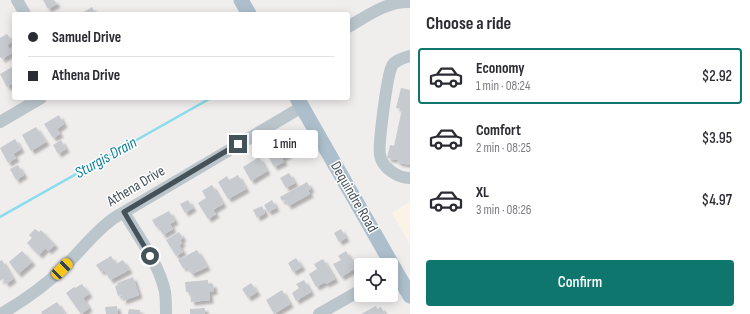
<!DOCTYPE html>
<meta charset="utf-8">
<style>
body{margin:0;font-family:"Sofia Sans Condensed",sans-serif;background:#f2f2f3;color:#2b2b33;height:100vh;display:flex;flex-direction:column;font-size:15px;white-space:nowrap}
*{box-sizing:border-box;margin:0}
p{font-size:13px;color:#7c7c81}
.icon{flex:none;width:22px;height:22px;fill:none;stroke:currentColor;stroke-width:2;stroke-linecap:round;stroke-linejoin:round}
.map{position:relative;flex:1;overflow:hidden}
.details{display:flex;flex-direction:column;background:#fff;width:340px}
.details>*{flex:none}
.hud{position:absolute;left:12px;top:12px;width:338px;height:88px;border-radius:4px;box-shadow:0 2px 10px #0003;display:grid;align-content:center;height:88px;padding:0 16px;background:#fff}
.controls{position:absolute;left:354px;top:258px;display:grid;gap:8px}
.controls a{display:grid;place-items:center;width:44px;height:44px;border-radius:4px;background:#fff;box-shadow:0 2px 10px #0003;font-size:20px}
.end{position:absolute;width:18px;height:18px;margin:-9px;border:5px solid #46525a;background:#fff;box-shadow:0 0 0 2px #fff}
.from{border-radius:50%}
.bubble{position:absolute;height:28px;border-radius:4px;background:#fff;box-shadow:0 2px 10px #0003;font-size:13px;font-weight:600;line-height:28px;text-align:center}
.car{position:absolute;width:12px;height:24px;margin:-12px -6px;border-radius:5px;box-shadow:0 0 3px 1px #0007;background:linear-gradient(#f5c518 24%,#345 0 40%,#f5c518 0 76%,#345 0 86%,#f5c518 0)}
.hud b{display:flex;align-items:center;gap:14px;height:38px;font-size:15px}
.hud b+b{border-top:1px solid #e1e1e2}
.hud i{width:10px;height:10px;background:#2b2b33}
ul{padding:0;list-style:none}
li{display:flex;align-items:center;gap:12px;height:56px;margin:0 8px 6px;padding:0 8px;border:2px solid transparent;border-radius:4px}
li div{flex:1}
li b{display:block;font-size:15px}
li em{font-style:normal;font-weight:600}
li.current{border-color:#0f766e}
li>.icon{width:36px;height:36px;stroke-width:1.5}
h2{padding:0 16px;font-size:18px;line-height:48px}
.button{display:flex;gap:8px;margin-top:auto;padding:8px 16px}
.button a{flex:1;height:46px;border-radius:4px;background:#0f766e;color:#fff;font-size:16px;font-weight:600;line-height:46px;text-align:center}
main{display:flex;flex:1;min-height:0}
.map>svg:first-child{display:block}
.commercial{fill:#fbf4e6}
.lines{fill:none;stroke-linecap:round;stroke-linejoin:round}
.stream{stroke:#88dceb;stroke-width:2.5}
.building{fill:#c7cbd0;filter:url(#shadow)}
.minor{stroke:#bbc6cc;stroke-width:12}
.major{stroke:#adbfcc;stroke-width:15}
.route{stroke:#46525a;stroke-width:5}
.labels{text-anchor:middle;dominant-baseline:central;stroke-width:3;stroke-linejoin:round;paint-order:stroke}
.street-label{font-size:15px;fill:#46525a;stroke:#fff}
.water-label{font-size:16px;font-style:italic;fill:#0d8297;stroke:#fff}
</style>
<main>
<div class="map">
<svg width="410" height="314" viewBox="0 0 410 314">
<defs>
<filter id="shadow"><feDropShadow dx="3.5" dy="3.5" stdDeviation="1" flood-color="#0004"/></filter>
</defs>
<rect width="100%" height="100%" fill="#f0eded"/>
<path class="commercial" d="M410 202V244L392 213Z"/>
<g class="lines">
<path class="stream" d="M0 217 211 98"/>
</g>
<path class="building" d="M43 0H54L57 4 48 9Z
M92 7 96 14H80Z
M7 34 12 42 7 45 12 53 2 59 0 57V38Z
M14 66V82L7 87 0 74Z
M401 88 410 90V165L397 162V160L387 158 390 145 394 146 402 109 396 108Z
M59 115 64 124 57 129 60 134 53 138 44 124Z
M36 127 46 142 31 151 22 135Z
M15 139 21 149 13 154 16 158 8 163 0 148Z
M61 140 66 149 58 154 53 145Z
M283 144 289 154 282 158 284 162 274 167 267 154Z
M259 157 267 171 251 181 243 167Z
M18 165 24 175 16 180 10 169Z
M289 173 295 183 286 188 280 178Z
M238 175 246 189 228 199 218 182 227 176 229 180Z
M307 182 311 189 308 190 310 194 288 206 285 200 282 201 280 197Z
M212 185 223 204 213 210 216 214 208 219 198 203 206 198 202 191Z
M188 200 193 208 185 213 180 204Z
M272 200 276 208 268 212 264 205Z
M262 206 265 213 257 218 253 210Z
M169 211 175 221 170 224 173 229 163 235 158 226 156 227 152 220Z
M35 229 39 232 41 230 55 245 48 251 46 248 39 255 27 243 32 238 29 235Z
M341 229 346 238 339 242 334 233Z
M179 232 183 238 180 240 182 243 179 245 183 252 176 256 166 240Z
M197 250 207 267 192 274 186 267 183 268 178 260Z
M22 251 32 262 18 274 9 262Z
M346 251 356 268 341 277 333 264 341 260 338 256Z
M111 256 116 264 123 260 129 270 110 280 104 270 101 272 96 265Z
M296 258 302 267 293 272 288 263Z
M323 259 335 279 326 284 325 282 316 287 309 274 317 269 314 264Z
M2 260 13 279 6 284 3 279 0 281V261Z
M133 277 139 295 123 301 122 295 118 296 115 286 118 285 117 283Z
M208 280V284H213L214 291 209 292 210 300 191 302 190 292H186L185 282Z
M304 280 311 292 296 301 292 293 299 288 296 284Z
M251 283 257 292 248 298 242 289Z
M82 284 89 294 83 298 89 308 81 314 66 293 74 287 75 288Z
M282 290 290 304 274 314 266 300Z
M57 302 65 314H42L41 312Z
M117 306 118 314H106L105 307Z
M376 306 377 309 381 307 385 314H361Z
M205 308V314H190V309Z
M129 309 140 310V314H128Z"/>
<g class="lines">
<path class="minor" d="M17 0 25 14
M348 27C367 16 387 1 410 2
M410 56C404 58 395 60 392 66 387 75 378 146 380 155 382 168 398 178 410 178
M0 122 41 98
M124 212C138 237 159 263 165 292 166 299 166 307 166 314
M1 314C23 301 45 286 63 268 81 251 94 232 114 218L302 107
M319 314 361 290"/>
<path class="major" d="M241 0 249 14
M297 98 410 296"/>
</g>
<g class="lines">
<path class="route" d="M150 256 124 212 238 144"/>
</g>
<g class="labels">
<g class="street-label">
<text transform="translate(136 186) rotate(-31)">Athena Drive</text>
<text transform="translate(354 197) rotate(60)">Dequindre Road</text>
</g>
<g class="water-label">
<text transform="translate(106 158) rotate(-29)">Sturgis Drain</text>
</g>
</g>
</svg>
<div class="controls">
<a><svg class="icon" aria-label="locate" viewBox="0 0 24 24"><circle cx="12" cy="12" r="6"/><path d="M12 2v4M12 18v4M2 12h4M18 12h4"/></svg></a>
</div>
<i class="end from" style="left:150px;top:256px"></i>
<i class="end" style="left:238px;top:144px"></i>
<div class="bubble" style="left:252px;top:130px;width:66px">1 min</div>
<i class="car" style="left:62px;top:269px;rotate:45deg"></i>
<div class="hud">
<b><i class="from"></i>Samuel Drive</b>
<b><i></i>Athena Drive</b>
</div>
</div>
<section class="details">
<h2>Choose a ride</h2>
<ul>
<li class="current"><svg class="icon" aria-label="car" viewBox="0 0 24 24"><path d="M5 17H2v-5l4-1 3-4h7l3 4 3 1v5h-3M9 17h6M6 11h13"/><circle cx="7" cy="17" r="2"/><circle cx="17" cy="17" r="2"/></svg><div><b>Economy</b><p>1 min · 08:24</p></div><em>$2.92</em></li>
<li><svg class="icon" aria-label="car" viewBox="0 0 24 24"><path d="M5 17H2v-5l4-1 3-4h7l3 4 3 1v5h-3M9 17h6M6 11h13"/><circle cx="7" cy="17" r="2"/><circle cx="17" cy="17" r="2"/></svg><div><b>Comfort</b><p>2 min · 08:25</p></div><em>$3.95</em></li>
<li><svg class="icon" aria-label="car" viewBox="0 0 24 24"><path d="M5 17H2v-5l4-1 3-4h7l3 4 3 1v5h-3M9 17h6M6 11h13"/><circle cx="7" cy="17" r="2"/><circle cx="17" cy="17" r="2"/></svg><div><b>XL</b><p>3 min · 08:26</p></div><em>$4.97</em></li>
</ul>
<div class="button"><a>Confirm</a></div>
</section>
</main>
